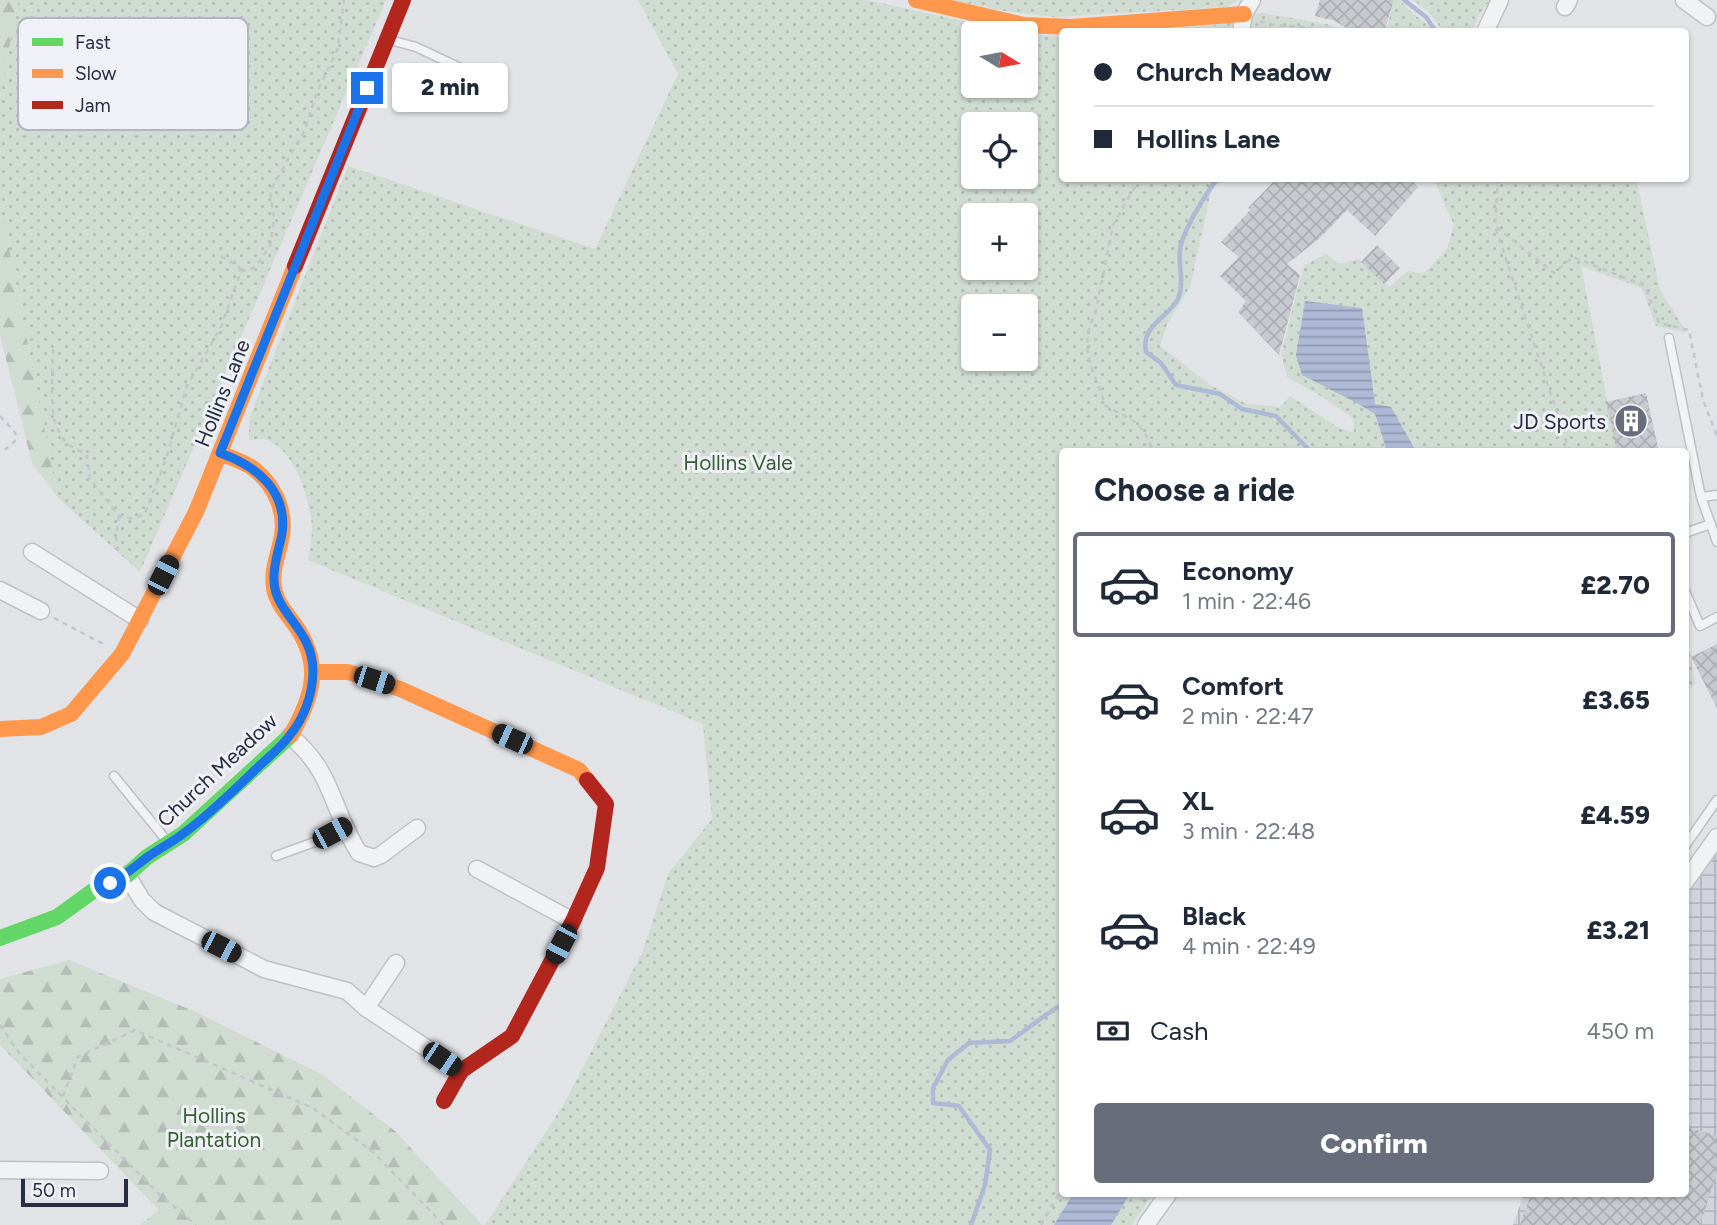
<!DOCTYPE html>
<meta charset="utf-8">
<style>
body{margin:0;font-family:Figtree,sans-serif;background:#f2f2f3;color:#1f2937;height:100vh;display:flex;flex-direction:column;font-size:26px;white-space:nowrap}
*{box-sizing:border-box;margin:0}
p{font-size:23px;color:#747a83}
.icon{flex:none;width:38px;height:38px;fill:none;stroke:currentColor;stroke-width:2;stroke-linecap:round;stroke-linejoin:round}
.map{position:relative;flex:1;overflow:hidden}
.side{position:absolute;left:1059px;top:448px;width:630px;height:749px;display:flex;flex-direction:column;background:#fff;border-radius:7px;box-shadow:0 2px 5px #0004}
.side>*{flex:none}
.banner{position:absolute;left:1059px;top:28px;width:630px;height:154px;border-radius:7px;box-shadow:0 2px 5px #0004;display:grid;align-content:center;height:154px;padding:0 35px;background:#fff}
.needle{width:46px;rotate:100deg}
.tools{position:absolute;left:961px;top:21px;display:grid;gap:14px}
.tools a{display:grid;place-items:center;width:77px;height:77px;border-radius:7px;background:#fff;box-shadow:0 2px 5px #0004;font-size:35px}
.scale{position:absolute;left:21px;bottom:18px;width:107px;box-sizing:border-box;padding-left:7px;border:4px solid #272d43;border-top:0;font-size:19px;line-height:24px;white-space:nowrap;color:#272d43;-webkit-text-stroke:5px #eff1f7;paint-order:stroke}
.end{position:absolute;width:32px;height:32px;margin:-16px;border:9px solid #1a73e8;background:#fff;box-shadow:0 0 0 4px #fff}
.from{border-radius:50%}
.bubble{position:absolute;height:49px;border-radius:7px;background:#fff;box-shadow:0 2px 5px #0004;font-size:23px;font-weight:800;line-height:49px;text-align:center}
.car{position:absolute;width:21px;height:42px;margin:-21px -10px;border-radius:9px;box-shadow:0 0 5px 2px #0007;background:linear-gradient(#222 24%,#8ab4d8 0 40%,#222 0 76%,#8ab4d8 0 86%,#222 0)}
.banner b{display:flex;align-items:center;gap:24px;height:66px;font-size:26px}
.banner b+b{border-top:2px solid #e0e1e3}
.banner i{width:18px;height:18px;background:#1f2937}
ul{padding:0;list-style:none}
li{display:flex;align-items:center;gap:21px;height:105px;margin:0 14px 10px;padding:0 21px;border:4px solid transparent;border-radius:7px}
li div{flex:1}
li b{display:block;font-size:26px}
li em{font-style:normal;font-weight:800}
li.selected{border-color:#686d7c}
li>.icon{width:63px;height:63px;stroke-width:1.5}
h2{padding:0 35px;font-size:32px;line-height:84px}
.pay{display:flex;align-items:center;gap:18px;height:77px;padding:0 35px;font-size:26px}
.pay p{margin-inline-start:auto}
.button{display:flex;gap:14px;margin-top:auto;padding:14px 35px}
.button a{flex:1;height:80px;border-radius:7px;background:#686d7c;color:#fff;font-size:28px;font-weight:800;line-height:80px;text-align:center}
.map>svg:first-child{display:block}
.industrial{fill:url(#industrial-grid)}
.green{fill:url(#green-dots);fill-rule:evenodd}
.forest{fill:url(#forest-firs)}
.water{fill:url(#water-rules)}
.lines{fill:none;stroke-linecap:round;stroke-linejoin:round}
.stream{stroke:#aebad5;stroke-width:4.5}
.building{fill:url(#building-cross-hatch)}
.lane-casing{stroke:#bfc0c5;stroke-width:11}
.street-casing{stroke:#bfc0c5;stroke-width:19}
.path{stroke:#c4c4ca;stroke-width:2.5;stroke-dasharray:5 5;stroke-linecap:butt}
.lane{stroke:#f1f2f4;stroke-width:8}
.street{stroke:#f1f2f4;stroke-width:16}
.fast{stroke:#63d668;stroke-width:16}
.slow{stroke:#ff974d;stroke-width:16}
.jam{stroke:#b3261e;stroke-width:16}
.route{stroke:#1a73e8;stroke-width:9}
.labels{text-anchor:middle;dominant-baseline:central;stroke-width:6;stroke-linejoin:round;paint-order:stroke}
.street-label{font-size:21px;fill:#272d43;stroke:#eff1f7}
.poi-label{font-size:21px;fill:#272d43;stroke:#eff1f7;text-anchor:end}
.park-label{font-size:21px;fill:#355f33;stroke:#eff1f7}
.key{fill:#eff1f7;stroke:#b3b6c1;stroke-width:2}
.key-label{font-size:19px;fill:#272d43}
</style>
<div class="map">
<svg width="1717" height="1225" viewBox="0 0 1717 1225">
<defs>
<pattern id="industrial-grid" width="8" height="8" patternUnits="userSpaceOnUse" patternTransform="scale(1.75)"><rect width="8" height="8" fill="#d2d4dd"/><path d="M0 4h8M4 0v8" fill="none" stroke="#b4b6bf"/></pattern>
<pattern id="green-dots" width="8" height="8" patternUnits="userSpaceOnUse" patternTransform="scale(1.75)"><rect width="8" height="8" fill="#d0dbd2"/><path d="M2 2h.1M6 6h.1" fill="none" stroke="#b3bcb6" stroke-width="1.8" stroke-linecap="round"/></pattern>
<pattern id="forest-firs" width="22" height="20" patternUnits="userSpaceOnUse" patternTransform="scale(1.75)"><rect width="22" height="20" fill="#d0dbd2"/><path d="M5 1l3.5 6h-7zM16 11l3.5 6h-7z" fill="#b3bcb6"/></pattern>
<pattern id="water-rules" width="6" height="5" patternUnits="userSpaceOnUse" patternTransform="scale(1.75)"><rect width="6" height="5" fill="#aebad5"/><path d="M0 2.5h6" fill="none" stroke="#8e98ae"/></pattern>
<pattern id="building-cross-hatch" width="8" height="8" patternUnits="userSpaceOnUse" patternTransform="scale(1.75)"><rect width="8" height="8" fill="#c9cacf"/><path d="M0 0l8 8M0 8l8-8" fill="none" stroke="#adaeb3"/></pattern>
</defs>
<rect width="100%" height="100%" fill="#e2e3e7"/>
<path class="industrial" d="M1717 853V1225H1513L1524 1194H1685V896Z"/>
<path class="green" d="M18 0H386L140 572 58 498 0 203V97Z
M638 0H866L1019 33H973V86H1026V34L1062 36V178L1221 179 1211 192 1190 287 1167 324 1160 346 1210 385 1247 404 1281 407 1290 396 1339 428 1354 432 1353 418 1319 395 1287 377 1281 355 1298 287 1305 265 1326 254 1340 264 1358 259 1389 287 1408 271 1423 274 1447 249 1454 225 1434 179H1636L1660 290 1687 333 1656 326 1642 288 1581 266 1617 451 1062 452V1194H1153L1132 1225H485L564 1104 642 953 668 874 712 819 703 724 308 560C310 550 312 538 312 528 311 501 294 448 265 439 261 438 253 440 249 440V419L348 166 595 249 678 74ZM973 124H1026V177H973ZM973 215H1026V268H973ZM973 306H1026V359H973Z
M952 0H1238L1227 7 1053 17 998 10Z
M1394 0H1400C1409 13 1423 19 1433 31H1386Z
M1413 0H1490L1480 13 1472 32 1443 31 1429 12Z
M1262 13 1331 25 1343 31 1129 32 1221 24Z
M1685 640 1691 657 1695 684 1685 693Z"/>
<path class="forest" d="M0 0H18L0 97Z
M0 203 58 498 32 463 0 335Z
M69 960 196 1012 323 1075 395 1131 482 1225H140L159 1210 0 1045V979Z"/>
<path class="water" d="M1305 301 1362 308 1375 404 1391 407 1416 451H1387L1375 414 1357 403 1302 375 1296 355Z
M1073 1194H1130L1111 1225H1054Z"/>
<g class="lines">
<path class="stream" d="M1404 0 1426 17 1436 32
M1218 178C1206 193 1182 232 1180 250 1178 266 1185 283 1178 299 1167 319 1141 325 1146 352L1161 363 1176 385 1220 394 1242 409 1276 416 1311 452
M971 1225 985 1185 990 1150 959 1106 933 1103V1088L948 1060 969 1043 1010 1041 1057 1007 1062 1009"/>
</g>
<path class="building" d="M1320 0H1394L1384 32H1353L1335 21 1315 16Z
M1277 178H1409L1418 187 1375 236 1347 210 1321 237 1287 264 1300 275 1279 355 1238 312 1246 301 1220 276 1239 257 1221 242 1250 210 1248 208Z
M1377 245 1400 268 1384 284 1361 262Z
M1646 393 1659 452H1617L1606 402Z
M1717 644V708L1691 657Z
M1685 1126 1717 1136V1173L1700 1225H1520L1531 1194H1685Z"/>
<g class="lines">
<defs>
<path id="lane" d="M390 40 416 47 503 88
M1669 338 1701 497 1717 495
M1701 497 1717 542
M1685 533 1711 524
M1685 591 1700 626 1717 617
M114 776 167 841
M1685 846 1717 800
M276 856 320 840 345 827"/>
<path id="street" d="M1684 0 1707 17
M1565 7 1569 0
M1241 32 1244 14 1252 0
M1485 32 1500 0
M32 552 140 620
M0 590 41 611
M290 736C334 772 331 809 359 853L374 858 381 855 417 828
M477 869 573 921
M127 875 142 900 154 912 264 969 347 991 366 1008 461 1071
M1685 882 1717 837
M366 1008 396 963
M0 1170 100 1171
M1146 1225 1168 1194"/>
</defs>
<use href="#lane" class="lane-casing"/>
<use href="#street" class="street-casing"/>
<path class="path" d="M1260 21C1280 29 1302 23 1321 32
M1140 178 1113 225 1095 315C1077 345 1095 375 1106 406L1134 421 1145 433 1154 452
M1498 178 1495 226 1554 273 1573 257 1645 286 1659 323 1689 330 1703 400 1717 436
M1496 229 1570 452
M221 256 238 266 241 271
M53 349C54 378 45 417 65 441 71 448 81 450 87 456L90 479 119 516C128 519 137 519 145 513L165 462 187 386 221 327 241 271 249 270 257 265 270 246 274 219 270 191 305 130 317 92 338 48 344 0
M0 416C18 436 25 436 0 453
M118 551 116 536 119 516
M54 618 107 646
M0 1025 19 1053 159 1194 196 1225
M63 1096 78 1057 135 1030 313 1108 373 1152 444 1225
M1041 1225 1062 1189"/>
<use href="#lane" class="lane"/>
<use href="#street" class="street"/>
<path class="fast" d="M0 938 57 917 93 891 127 875 147 857 183 834 291 735"/>
<path class="slow" d="M916 0 1024 25 1071 27 1244 14
M220 453C231 458 245 462 254 469 274 485 286 510 282 535 279 554 271 569 274 588 276 602 287 614 295 625 323 665 313 696 291 735
M313 672H348L400 689 579 770 587 780
M0 729 41 727 71 714 122 654 196 512 295 266"/>
<path class="jam" d="M295 266 403 0
M444 1101 461 1071 512 1036 573 921 597 868 606 804 587 780"/>
</g>
<g class="lines">
<path class="route" d="M110 883C125 876 135 866 149 856 160 848 173 842 184 833 210 814 233 791 256 769 267 758 281 748 290 735 304 718 313 694 313 671 313 629 275 614 274 581 273 564 279 550 282 534 288 491 257 466 220 453L367 88"/>
</g>
<defs>
<symbol id="building-disc" viewBox="-11 -11 22 22"><circle r="9.5" fill="#686d7c" stroke="#eff1f7"/><path d="M-4-6H4V6H1V3H-1V6H-4ZM-2.5-4.3h1.7v1.8h-1.7ZM.8-4.3h1.7v1.8H.8ZM-2.5-1h1.7V.8h-1.7ZM.8-1h1.7V.8H.8Z" fill="#fff"/></symbol>
</defs>
<g fill-rule="evenodd">
<use href="#building-disc" x="1612" y="402" width="38" height="38"/>
</g>
<g class="labels">
<g class="street-label">
<text transform="translate(222 393) rotate(-68)">Hollins Lane</text>
<text transform="translate(217 770) rotate(-43)">Church Meadow</text>
</g>
<g class="poi-label">
<text x="1606" y="421">JD Sports</text>
</g>
<g class="park-label">
<text x="738" y="462">Hollins Vale</text>
<text x="214" y="1115">Hollins<tspan x="214" dy="24">Plantation</tspan></text>
</g>
</g>
<rect x="18" y="18" width="230" height="112" rx="10" class="key"/>
<rect x="32" y="38" width="31" height="8" fill="#63d668"/>
<rect x="32" y="69" width="31" height="9" fill="#ff974d"/>
<rect x="32" y="101" width="31" height="8" fill="#b3261e"/>
<g class="key-label">
<text x="75" y="49">Fast</text>
<text x="75" y="80">Slow</text>
<text x="75" y="112">Jam</text>
</g>
</svg>
<div class="tools">
<a><svg class="needle" viewBox="-14 -14 28 28"><path d="M0-13l5 13h-10z" fill="#e53935"/><path d="M0 13l5-13h-10z" fill="#747a83"/></svg></a>
<a><svg class="icon" aria-label="locate" viewBox="0 0 24 24"><circle cx="12" cy="12" r="6"/><path d="M12 2v4M12 18v4M2 12h4M18 12h4"/></svg></a>
<a>+</a>
<a>−</a>
</div>
<div class="scale">50 m</div>
<i class="end from" style="left:110px;top:883px"></i>
<i class="end" style="left:367px;top:88px"></i>
<div class="bubble" style="left:392px;top:63px;width:116px">2 min</div>
<i class="car" style="left:163px;top:575px;rotate:27deg"></i>
<i class="car" style="left:374px;top:680px;rotate:108deg"></i>
<i class="car" style="left:512px;top:739px;rotate:294deg"></i>
<i class="car" style="left:332px;top:833px;rotate:62deg"></i>
<i class="car" style="left:561px;top:944px;rotate:208deg"></i>
<i class="car" style="left:221px;top:947px;rotate:117deg"></i>
<i class="car" style="left:442px;top:1059px;rotate:124deg"></i>
<div class="banner">
<b><i class="from"></i>Church Meadow</b>
<b><i></i>Hollins Lane</b>
</div>
<section class="side">
<h2>Choose a ride</h2>
<ul>
<li class="selected"><svg class="icon" aria-label="car" viewBox="0 0 24 24"><path d="M5 17H2v-5l4-1 3-4h7l3 4 3 1v5h-3M9 17h6M6 11h13"/><circle cx="7" cy="17" r="2"/><circle cx="17" cy="17" r="2"/></svg><div><b>Economy</b><p>1 min · 22:46</p></div><em>£2.70</em></li>
<li><svg class="icon" aria-label="car" viewBox="0 0 24 24"><path d="M5 17H2v-5l4-1 3-4h7l3 4 3 1v5h-3M9 17h6M6 11h13"/><circle cx="7" cy="17" r="2"/><circle cx="17" cy="17" r="2"/></svg><div><b>Comfort</b><p>2 min · 22:47</p></div><em>£3.65</em></li>
<li><svg class="icon" aria-label="car" viewBox="0 0 24 24"><path d="M5 17H2v-5l4-1 3-4h7l3 4 3 1v5h-3M9 17h6M6 11h13"/><circle cx="7" cy="17" r="2"/><circle cx="17" cy="17" r="2"/></svg><div><b>XL</b><p>3 min · 22:48</p></div><em>£4.59</em></li>
<li><svg class="icon" aria-label="car" viewBox="0 0 24 24"><path d="M5 17H2v-5l4-1 3-4h7l3 4 3 1v5h-3M9 17h6M6 11h13"/><circle cx="7" cy="17" r="2"/><circle cx="17" cy="17" r="2"/></svg><div><b>Black</b><p>4 min · 22:49</p></div><em>£3.21</em></li>
</ul>
<div class="pay"><svg class="icon" aria-label="cash" viewBox="0 0 24 24"><path d="M3 7h18v10H3z"/><circle cx="12" cy="12" r="2"/></svg>Cash<p>450 m</p></div>
<div class="button"><a>Confirm</a></div>
</section>
</div>
